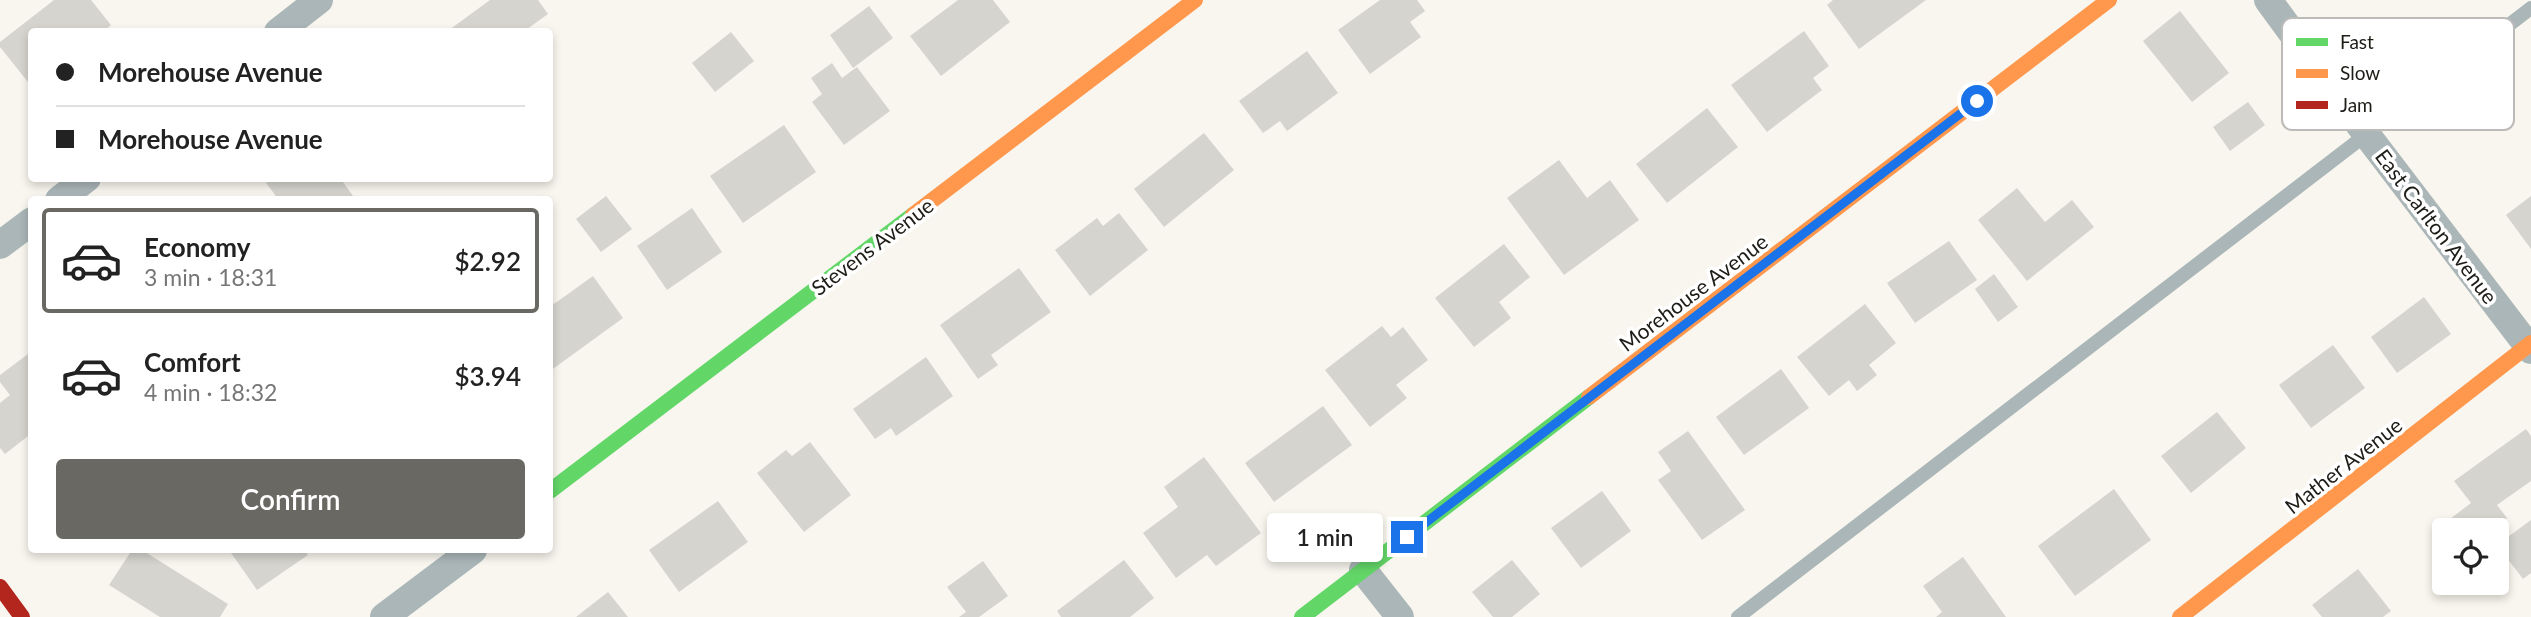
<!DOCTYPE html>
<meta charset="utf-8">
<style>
body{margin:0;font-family:Lato,sans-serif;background:#f2f2f2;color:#222;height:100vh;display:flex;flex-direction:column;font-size:26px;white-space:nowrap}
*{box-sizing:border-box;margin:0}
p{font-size:23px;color:#767676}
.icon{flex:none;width:38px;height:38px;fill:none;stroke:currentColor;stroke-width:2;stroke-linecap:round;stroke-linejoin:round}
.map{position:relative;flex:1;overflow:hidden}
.sheet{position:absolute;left:28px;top:196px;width:525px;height:357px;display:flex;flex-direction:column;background:#fff;border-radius:7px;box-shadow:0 4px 10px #0003}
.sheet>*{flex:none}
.guide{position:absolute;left:28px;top:28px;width:525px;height:154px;border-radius:7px;box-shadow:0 4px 10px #0003;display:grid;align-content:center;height:154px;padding:0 28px;background:#fff}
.tools{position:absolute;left:2432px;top:518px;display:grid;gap:14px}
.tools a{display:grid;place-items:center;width:77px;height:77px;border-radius:7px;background:#fff;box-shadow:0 4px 10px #0003;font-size:35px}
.end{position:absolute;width:32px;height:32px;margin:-16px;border:9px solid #1a73e8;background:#fff;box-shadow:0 0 0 4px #fff}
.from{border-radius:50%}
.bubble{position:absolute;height:49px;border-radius:7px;background:#fff;box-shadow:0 4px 10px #0003;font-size:23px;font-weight:600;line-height:49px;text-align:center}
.guide b{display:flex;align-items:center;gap:24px;height:66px;font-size:26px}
.guide b+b{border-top:2px solid #e0e0e0}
.guide i{width:18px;height:18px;background:#222}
ul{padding:12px 0 0;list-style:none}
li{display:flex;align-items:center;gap:21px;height:105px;margin:0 14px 10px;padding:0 14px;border:4px solid transparent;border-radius:7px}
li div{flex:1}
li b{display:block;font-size:26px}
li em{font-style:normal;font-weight:600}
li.on{border-color:#6a6862}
li>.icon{width:63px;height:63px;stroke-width:1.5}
.action{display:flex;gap:14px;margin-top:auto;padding:14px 28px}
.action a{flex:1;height:80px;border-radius:7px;background:#6a6862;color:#fff;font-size:28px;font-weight:600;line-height:80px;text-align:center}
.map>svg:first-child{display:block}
.building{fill:#d6d4ce}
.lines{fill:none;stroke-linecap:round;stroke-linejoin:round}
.lane{stroke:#abb6b8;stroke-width:14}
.street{stroke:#abb6b8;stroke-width:28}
.fast{stroke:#63d668;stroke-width:16}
.slow{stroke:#ff974d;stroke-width:16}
.jam{stroke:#b3261e;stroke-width:16}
.route{stroke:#1a73e8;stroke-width:9}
.labels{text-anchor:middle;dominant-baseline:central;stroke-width:7;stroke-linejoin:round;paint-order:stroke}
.street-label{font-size:21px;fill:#1e1c16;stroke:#fff}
.key{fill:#fff;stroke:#bcbbb9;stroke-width:2}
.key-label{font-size:19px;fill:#1e1c16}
</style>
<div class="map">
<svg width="2531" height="617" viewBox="0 0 2531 617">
<rect width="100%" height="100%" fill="#f8f6ee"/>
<path class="building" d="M54 0H91L111 25 103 32H32V87L0 47V42Z
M490 0H538L548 14 523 32H451L449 30Z
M958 0H993L1010 22 941 76 910 36Z
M1380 0H1417L1425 11 1410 22 1421 37 1370 74 1338 30Z
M1833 0H1926L1859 49 1827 5Z
M869 6 893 38 853 68 830 35Z
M2180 11 2229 73 2192 102 2143 41Z
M1804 31 1829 66 1813 78 1822 90 1767 132 1731 85Z
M731 32 754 61 715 92 692 63Z
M1307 51 1338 93 1287 131 1280 121 1263 133 1239 101Z
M832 63 842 78 857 67 890 111 844 145 812 102 822 94 811 78Z
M2248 102 2265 125 2230 151 2213 127Z
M1707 108 1738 147 1667 203 1636 164Z
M784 125 816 172 743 223 710 176Z
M1204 133 1234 170 1164 227 1134 189Z
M1559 160 1587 198 1610 180 1639 220 1564 275 1507 198Z
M272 178H340L356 200H279L266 183Z
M2017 188 2045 222 2072 200 2094 227 2027 281 1978 220Z
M606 196 632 229 601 252 576 219Z
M2531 196V249L2506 215Z
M692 208 722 252 667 290 637 246Z
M1119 213 1148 250 1090 296 1055 250 1097 218 1103 226Z
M1949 241 1977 280 1915 323 1887 283Z
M1504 244 1530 277 1499 302 1511 318 1474 347 1435 298Z
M1019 268 1051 312 991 355 998 365 978 379 940 325Z
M1994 274 2018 307 1998 322 1975 289Z
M593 276 623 318 550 371V298L554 304Z
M2424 297 2451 334 2397 373 2371 337Z
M1865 304 1896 343 1869 365 1877 375 1857 391 1849 380 1829 396 1797 357Z
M1382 326 1391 337 1403 327 1428 360 1396 385 1407 398 1370 427 1325 370Z
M2333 345 2365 388 2311 428 2279 385Z
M32 351V433L5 454 0 448V403L10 395 0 382V375Z
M926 357 953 396 896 436 891 428 875 439 853 409Z
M1781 369 1809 408 1744 455 1716 417Z
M1323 406 1352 445 1274 502 1245 463Z
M2217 412 2246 448 2191 493 2161 456Z
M2526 429 2531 436V481L2497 505 2507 518 2491 530H2445V538L2438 528 2471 503 2454 481Z
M1688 431 1745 510 1702 540 1658 480 1671 471 1658 452Z
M810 442 851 495 804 532 757 473 786 450 792 456Z
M1204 457 1261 533 1216 566 1207 555 1176 578 1143 533 1178 507 1164 487Z
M2114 489 2151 540 2075 596 2038 546Z
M1602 491 1631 531 1581 568 1551 528Z
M718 501 748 542 679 592 649 550Z
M2531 520V573L2523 579 2497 545Z
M132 550H142L228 604 220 617H160L109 585Z
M229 550H304L308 555 257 590Z
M1963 557 2006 617H1936L1942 612 1923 586Z
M1124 560 1154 598 1130 617H1061L1057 611Z
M1512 560 1540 594 1512 617H1493L1472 592Z
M983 561 1008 596 979 617H959L966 612 947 587Z
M2358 569 2391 611 2383 617H2322L2312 605Z
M608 592 628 617H576Z"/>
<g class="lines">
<path class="lane" d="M1738 617 2531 8"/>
<path class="street" d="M2268 0 2367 135 2531 350
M278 32 319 0
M59 200 87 178
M0 245 32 221
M1363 570 1400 617
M384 617 473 550"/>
<path class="fast" d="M550 491 913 215
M1302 617 1589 397"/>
<path class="slow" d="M913 215 1195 0
M1589 397 2109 0
M2180 617 2531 343"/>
<path class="jam" d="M0 587 22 617"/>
</g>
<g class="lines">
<path class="route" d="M1407 537 1977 101"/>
</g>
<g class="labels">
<g class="street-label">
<text transform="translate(2437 226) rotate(53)">East Carlton Avenue</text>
<text transform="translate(872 246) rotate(-37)">Stevens Avenue</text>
<text transform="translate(1693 292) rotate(-37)">Morehouse Avenue</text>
<text transform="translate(2343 465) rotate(-38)">Mather Avenue</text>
</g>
</g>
<rect x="2282" y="18" width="232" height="112" rx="10" class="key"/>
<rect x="2296" y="38" width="32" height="8" fill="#63d668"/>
<rect x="2296" y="69" width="32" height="9" fill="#ff974d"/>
<rect x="2296" y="101" width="32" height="8" fill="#b3261e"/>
<g class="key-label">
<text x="2340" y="49">Fast</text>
<text x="2340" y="80">Slow</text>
<text x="2340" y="112">Jam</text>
</g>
</svg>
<div class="tools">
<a><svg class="icon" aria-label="locate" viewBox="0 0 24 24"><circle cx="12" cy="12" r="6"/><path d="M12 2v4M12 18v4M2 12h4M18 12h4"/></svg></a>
</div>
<i class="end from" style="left:1977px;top:101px"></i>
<i class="end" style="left:1407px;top:537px"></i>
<div class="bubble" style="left:1267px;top:513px;width:116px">1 min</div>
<div class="guide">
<b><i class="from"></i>Morehouse Avenue</b>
<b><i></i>Morehouse Avenue</b>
</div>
<section class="sheet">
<ul>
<li class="on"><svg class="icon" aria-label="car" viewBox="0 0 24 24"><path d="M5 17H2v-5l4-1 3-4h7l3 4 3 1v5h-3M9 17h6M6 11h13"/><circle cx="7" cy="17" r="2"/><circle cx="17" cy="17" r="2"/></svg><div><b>Economy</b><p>3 min · 18:31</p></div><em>$2.92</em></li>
<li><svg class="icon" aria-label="car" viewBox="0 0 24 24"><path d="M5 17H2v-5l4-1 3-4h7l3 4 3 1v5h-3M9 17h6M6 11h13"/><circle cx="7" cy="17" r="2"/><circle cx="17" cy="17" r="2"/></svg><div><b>Comfort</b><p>4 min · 18:32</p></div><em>$3.94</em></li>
</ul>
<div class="action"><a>Confirm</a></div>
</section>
</div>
